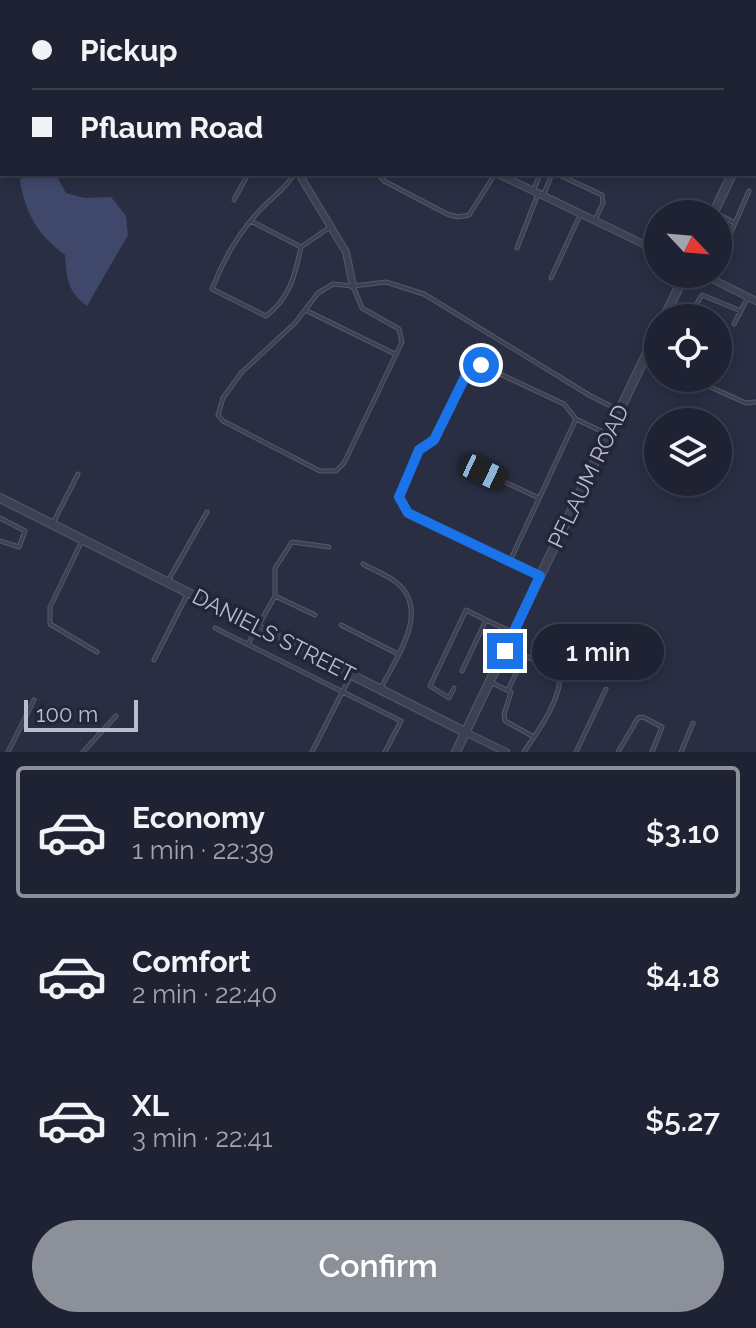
<!DOCTYPE html>
<meta charset="utf-8">
<style>
body{margin:0;font-family:Raleway,sans-serif;background:#2c2f3e;color:#f1f3f6;height:100vh;display:flex;flex-direction:column;font-size:30px;white-space:nowrap}
*{box-sizing:border-box;margin:0}
p{font-size:26px;color:#a1a4ac}
.icon{flex:none;width:44px;height:44px;fill:none;stroke:currentColor;stroke-width:2;stroke-linecap:round;stroke-linejoin:round}
.map{position:relative;height:752px;overflow:hidden}
.side{display:flex;flex-direction:column;background:#1f2232;flex:1}
.side>*{flex:none}
.top-card{position:absolute;left:0px;top:0px;width:756px;height:176px;box-shadow:0 4px 12px #0003,0 0 0 2px #3c3f4d;display:grid;align-content:center;height:176px;padding:0 32px;background:#1f2232}
.needle{width:52px;rotate:116deg}
.buttons{position:absolute;left:644px;top:200px;display:grid;gap:16px}
.buttons a{display:grid;place-items:center;width:88px;height:88px;border-radius:50%;background:#1f2232;box-shadow:0 4px 12px #0003,0 0 0 2px #3c3f4d;font-size:40px}
.scale{position:absolute;left:24px;bottom:20px;width:114px;box-sizing:border-box;padding-left:8px;border:4px solid #babdcc;border-top:0;font-size:22px;line-height:28px;white-space:nowrap;color:#babdcc;-webkit-text-stroke:6px #222638;paint-order:stroke}
.end{position:absolute;width:36px;height:36px;margin:-18px;border:10px solid #1a73e8;background:#fff;box-shadow:0 0 0 4px #fff}
.from{border-radius:50%}
.bubble{position:absolute;height:56px;border-radius:28px;background:#1f2232;box-shadow:0 4px 12px #0003,0 0 0 2px #3c3f4d;font-size:26px;font-weight:600;line-height:56px;text-align:center}
.car{position:absolute;width:24px;height:48px;margin:-24px -12px;border-radius:10px;box-shadow:0 0 6px 2px #0007;background:linear-gradient(#222 24%,#8ab4d8 0 40%,#222 0 76%,#8ab4d8 0 86%,#222 0)}
.top-card b{display:flex;align-items:center;gap:28px;height:76px;font-size:30px}
.top-card b+b{border-top:2px solid #3c3f4d}
.top-card i{width:20px;height:20px;background:#f1f3f6}
ul{padding:14px 0 0;list-style:none}
li{display:flex;align-items:center;gap:24px;height:132px;margin:0 16px 12px;padding:0 16px;border:4px solid transparent;border-radius:8px}
li div{flex:1}
li b{display:block;font-size:30px}
li em{font-style:normal;font-weight:600}
li.on{border-color:#8c9099}
li>.icon{width:72px;height:72px;stroke-width:1.5}
.action{display:flex;gap:16px;margin-top:auto;padding:16px 32px}
.action a{flex:1;height:92px;border-radius:48px;background:#8c9099;color:#fff;font-size:32px;font-weight:600;line-height:92px;text-align:center}
.map>svg:first-child{display:block}
.water{fill:#3f486b}
.lines{fill:none;stroke-linecap:round;stroke-linejoin:round}
.service-casing{stroke:#55596a;stroke-width:5}
.minor-casing{stroke:#55596a;stroke-width:8}
.tertiary-casing{stroke:#55596a;stroke-width:10}
.service{stroke:#3d4152;stroke-width:3}
.minor{stroke:#3d4152;stroke-width:6}
.tertiary{stroke:#3d4152;stroke-width:8}
.route{stroke:#1a73e8;stroke-width:10}
.labels{text-anchor:middle;dominant-baseline:central;stroke-width:7;stroke-linejoin:round;paint-order:stroke}
.street-label{font-size:22px;fill:#babdcc;stroke:#222638}
</style>
<div class="map">
<svg width="756" height="752" viewBox="0 0 756 752">
<rect width="100%" height="100%" fill="#292e43"/>
<path class="water" d="M24 174H56L66 193 84 198 111 197 126 216 128 235 87 306C67 292 67 278 65 255 38 235 25 213 20 180Z"/>
<g class="lines">
<defs>
<path id="service" d="M39 0 41 2
M322 0 323 2
M701 0 705 2
M120 2 122 0
M216 2 219 0
M754 25 756 26
M754 76 756 72
M754 98H756
M294 174C287 187 274 196 263 207 239 231 224 258 212 289L266 316C290 298 295 275 301 247L330 227
M378 174 384 181 447 214 458 217 469 215 495 174
M557 174 602 195 603 203 595 220
M534 189 540 174
M543 196 552 174
M234 200 248 174
M718 214 735 223
M251 221 301 247
M517 248 538 194
M722 253 749 191
M551 278 581 213
M353 286 362 308 399 329 402 342 344 463 336 471H320L223 421 218 415 223 398 241 373 295 323 318 293 333 284 353 286 386 282 424 294 589 395 618 410
M305 310 395 354
M688 318 702 295 741 311
M734 324 748 297
M690 378 746 403 756 402
M483 472 539 498
M0 518 25 531 19 547 0 541
M53 523 78 474
M82 541 50 607V624L97 652
M510 561 576 419
M363 564C373 570 388 575 397 583 431 611 396 658 381 688
M540 576 408 513 399 497 419 450 434 440 469 369 481 365 564 404 576 419 605 433
M168 581 207 512
M275 596 315 615
M486 620 510 631
M341 625 398 654
M215 628 401 721 385 752
M248 644 275 596V568L292 542 329 547
M154 660 187 595
M490 682 511 692 504 714 505 721 534 737C545 721 561 694 560 674L528 657 522 661 508 690
M454 688 449 698 430 686 466 610 486 620 462 671
M8 752 34 700
M83 752 116 716
M312 752 350 677
M524 752 534 737
M576 752 606 689
M618 752 638 718 643 717 662 727 652 752
M681 752 693 723"/>
<path id="minor" d="M190 0 192 2
M255 2 258 0
M299 174 346 252 353 286
M498 174 658 251
M702 274 756 301
M465 732 506 752"/>
<path id="tertiary" d="M754 128 756 124
M713 214 732 174
M664 318 685 274
M0 498 465 732
M456 752 658 330"/>
</defs>
<use href="#service" class="service-casing"/>
<use href="#minor" class="minor-casing"/>
<use href="#tertiary" class="tertiary-casing"/>
<use href="#service" class="service"/>
<use href="#minor" class="minor"/>
<use href="#tertiary" class="tertiary"/>
</g>
<g class="lines">
<path class="route" d="M481 365 469 369 434 440 419 450 399 497 408 513 540 576 505 651"/>
</g>
<g class="labels">
<g class="street-label">
<text transform="translate(588 476) rotate(-64)">PFLAUM ROAD</text>
<text transform="translate(274 635) rotate(27)">DANIELS STREET</text>
</g>
</g>
</svg>
<div class="buttons">
<a><svg class="needle" viewBox="-14 -14 28 28"><path d="M0-13l5 13h-10z" fill="#e53935"/><path d="M0 13l5-13h-10z" fill="#a1a4ac"/></svg></a>
<a><svg class="icon" aria-label="locate" viewBox="0 0 24 24"><circle cx="12" cy="12" r="6"/><path d="M12 2v4M12 18v4M2 12h4M18 12h4"/></svg></a>
<a><svg class="icon" aria-label="layers" viewBox="0 0 24 24"><path d="M12 4l9 5-9 5-9-5zM3 14l9 5 9-5"/></svg></a>
</div>
<div class="scale">100 m</div>
<i class="end from" style="left:481px;top:365px"></i>
<i class="end" style="left:505px;top:651px"></i>
<div class="bubble" style="left:532px;top:624px;width:132px">1 min</div>
<i class="car" style="left:483px;top:472px;rotate:115deg"></i>
<div class="top-card">
<b><i class="from"></i>Pickup</b>
<b><i></i>Pflaum Road</b>
</div>
</div>
<section class="side">
<ul>
<li class="on"><svg class="icon" aria-label="car" viewBox="0 0 24 24"><path d="M5 17H2v-5l4-1 3-4h7l3 4 3 1v5h-3M9 17h6M6 11h13"/><circle cx="7" cy="17" r="2"/><circle cx="17" cy="17" r="2"/></svg><div><b>Economy</b><p>1 min · 22:39</p></div><em>$3.10</em></li>
<li><svg class="icon" aria-label="car" viewBox="0 0 24 24"><path d="M5 17H2v-5l4-1 3-4h7l3 4 3 1v5h-3M9 17h6M6 11h13"/><circle cx="7" cy="17" r="2"/><circle cx="17" cy="17" r="2"/></svg><div><b>Comfort</b><p>2 min · 22:40</p></div><em>$4.18</em></li>
<li><svg class="icon" aria-label="car" viewBox="0 0 24 24"><path d="M5 17H2v-5l4-1 3-4h7l3 4 3 1v5h-3M9 17h6M6 11h13"/><circle cx="7" cy="17" r="2"/><circle cx="17" cy="17" r="2"/></svg><div><b>XL</b><p>3 min · 22:41</p></div><em>$5.27</em></li>
</ul>
<div class="action"><a>Confirm</a></div>
</section>
